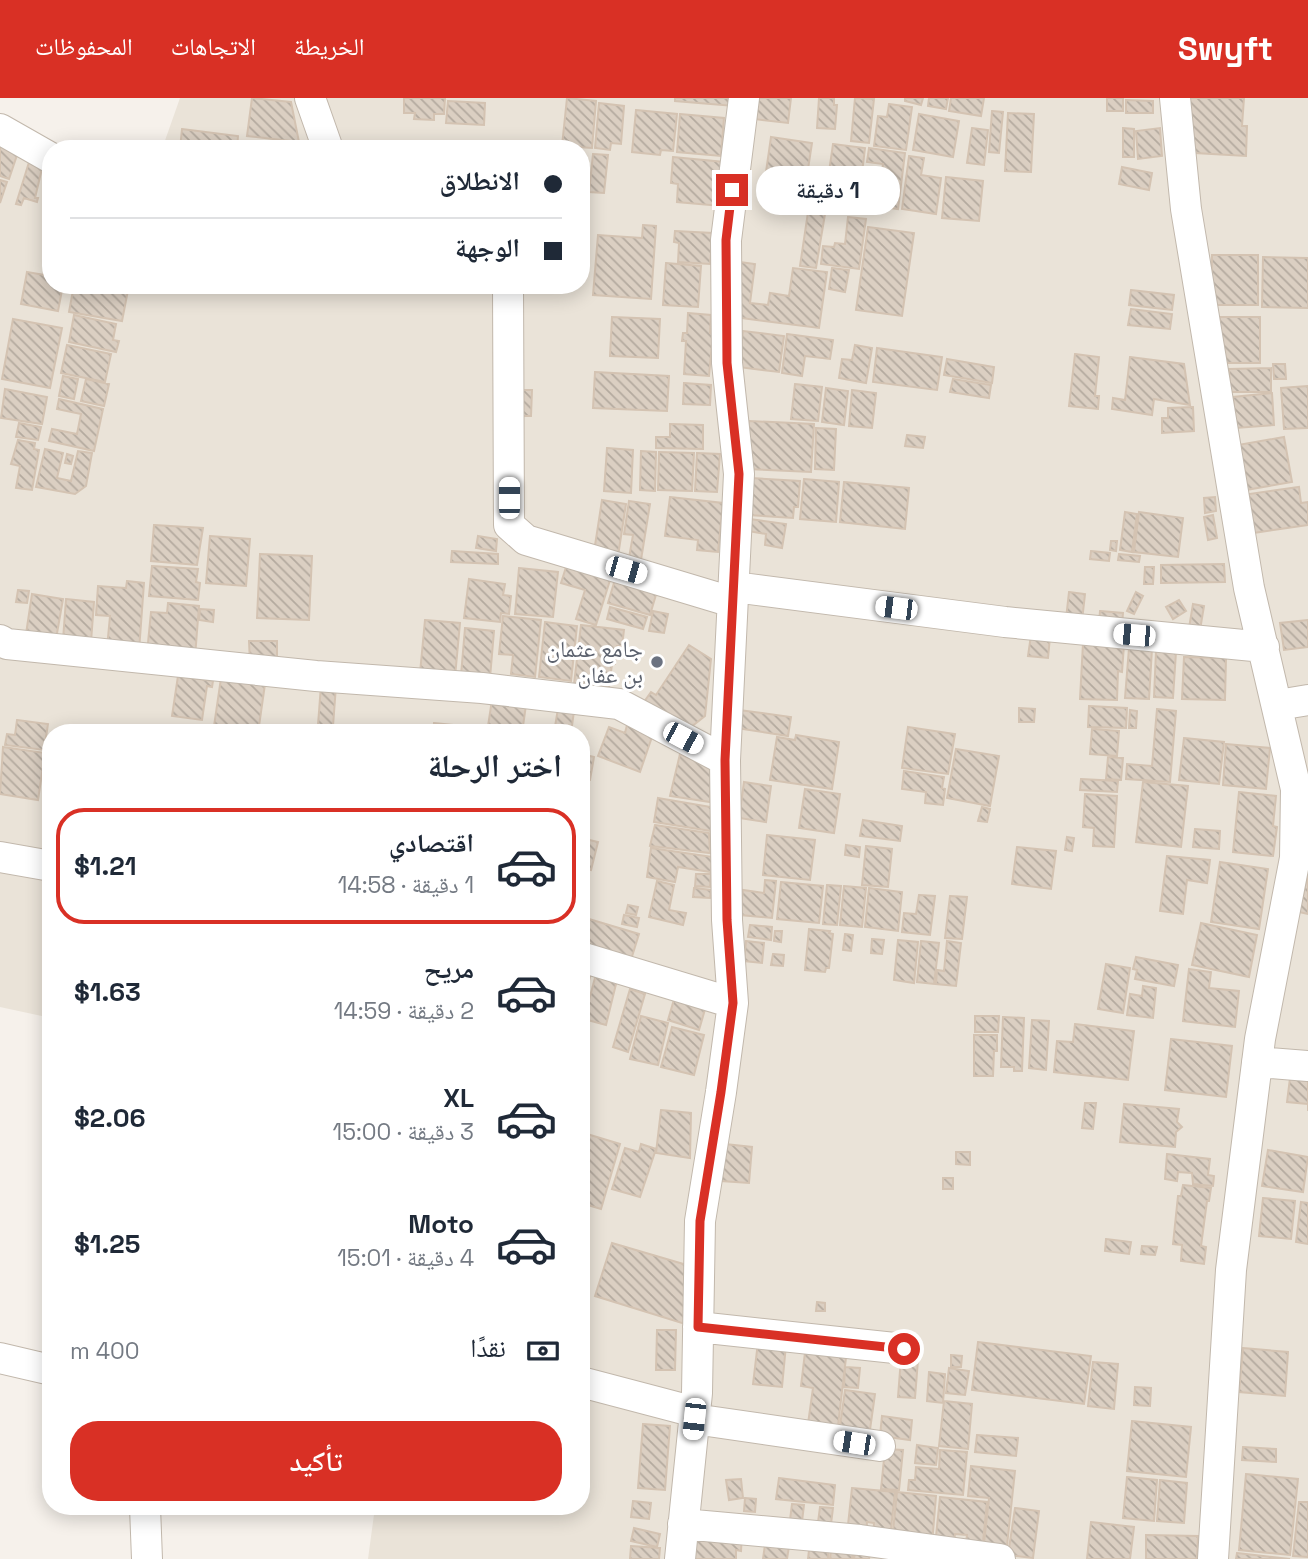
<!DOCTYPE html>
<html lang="ar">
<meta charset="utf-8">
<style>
body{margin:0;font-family:"Space Grotesk","Noto Naskh Arabic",sans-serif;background:#f2f2f3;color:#1f2937;direction:rtl;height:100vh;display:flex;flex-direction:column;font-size:26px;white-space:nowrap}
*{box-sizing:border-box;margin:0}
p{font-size:23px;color:#747a83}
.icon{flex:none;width:38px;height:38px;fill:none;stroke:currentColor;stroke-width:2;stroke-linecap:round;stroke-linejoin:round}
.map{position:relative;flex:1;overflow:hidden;direction:ltr}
.side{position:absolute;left:42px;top:626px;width:548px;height:791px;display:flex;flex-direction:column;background:#fff;border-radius:28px;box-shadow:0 4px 18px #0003;direction:rtl}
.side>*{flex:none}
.guide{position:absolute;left:42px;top:42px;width:548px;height:154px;border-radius:28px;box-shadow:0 4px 18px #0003;direction:rtl;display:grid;align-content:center;height:154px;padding:0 28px;background:#fff}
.end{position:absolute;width:32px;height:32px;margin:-16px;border:9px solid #d93025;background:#fff;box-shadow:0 0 0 4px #fff}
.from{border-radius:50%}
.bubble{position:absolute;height:49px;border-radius:24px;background:#fff;box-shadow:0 4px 18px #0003;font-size:23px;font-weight:600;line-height:49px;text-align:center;direction:rtl}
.car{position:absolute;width:21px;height:42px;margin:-21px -10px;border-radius:9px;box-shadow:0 0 5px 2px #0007;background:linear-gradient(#fff 24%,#345 0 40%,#fff 0 76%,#345 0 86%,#fff 0)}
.guide b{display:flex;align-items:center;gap:24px;height:66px;font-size:26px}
.guide b+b{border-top:2px solid #e0e1e3}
.guide i{width:18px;height:18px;background:#1f2937}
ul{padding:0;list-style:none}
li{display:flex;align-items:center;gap:21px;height:116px;margin:0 14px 10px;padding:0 14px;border:4px solid transparent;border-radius:28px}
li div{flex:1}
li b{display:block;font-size:26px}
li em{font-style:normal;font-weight:600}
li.current{border-color:#d93025}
li>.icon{width:63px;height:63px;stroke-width:1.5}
h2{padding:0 28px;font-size:32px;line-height:84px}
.pay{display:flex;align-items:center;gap:18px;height:77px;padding:0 28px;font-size:26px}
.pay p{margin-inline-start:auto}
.primary-button{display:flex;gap:14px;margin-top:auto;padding:14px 28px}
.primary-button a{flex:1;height:80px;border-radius:28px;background:#d93025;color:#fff;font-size:28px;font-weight:600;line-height:80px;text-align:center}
header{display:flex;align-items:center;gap:42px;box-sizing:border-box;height:98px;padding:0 35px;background:#d93025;color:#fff}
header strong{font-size:33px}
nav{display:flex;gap:38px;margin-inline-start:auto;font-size:24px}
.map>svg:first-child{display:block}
.residential{fill:#eae3d8}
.building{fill:url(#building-back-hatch);stroke:#d4c3b2;stroke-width:2}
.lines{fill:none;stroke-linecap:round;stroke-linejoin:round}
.minor-casing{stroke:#c2b8ac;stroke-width:32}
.minor{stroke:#fff;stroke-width:30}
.route{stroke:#d93025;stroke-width:9}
.worship-dot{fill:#6b7280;stroke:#fff;stroke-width:2.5}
.labels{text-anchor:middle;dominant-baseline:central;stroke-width:6;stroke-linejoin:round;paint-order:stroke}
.worship-label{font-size:23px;fill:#5b616d;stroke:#fff;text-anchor:end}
</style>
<header>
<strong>Swyft</strong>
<nav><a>الخريطة</a><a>الاتجاهات</a><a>المحفوظات</a></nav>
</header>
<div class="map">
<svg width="1308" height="1461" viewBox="0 0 1308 1461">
<defs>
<pattern id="building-back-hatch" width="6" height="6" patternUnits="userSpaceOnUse" patternTransform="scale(1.75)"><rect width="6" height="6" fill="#dbcfc2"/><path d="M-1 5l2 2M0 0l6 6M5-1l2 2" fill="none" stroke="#b4aa9f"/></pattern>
</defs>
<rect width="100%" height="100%" fill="#f6f1eb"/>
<path class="residential" d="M180 0H1308V1461H368L375 1409H581V635H51V920L0 909V27L23 41 64 51H51V187H581V51H162Z"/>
<path class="building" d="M252 0 291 4 299 44 247 38Z
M404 0H445L444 16H434V22L414 21 415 15H404Z
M567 0 596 3 592 50 562 48Z
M675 0H735L734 8 675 3Z
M757 0H791L788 25 754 21Z
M819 0H834V7H837L835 31 817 30Z
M855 0 874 1 869 45 851 43Z
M905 0H923L921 7 905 3Z
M929 0H948L946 11 928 8Z
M951 0H984L981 18 949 13Z
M1107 0H1123V13H1107Z
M1188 0H1244L1242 28H1247L1246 58 1195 55Z
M1126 2 1153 3V15H1126Z
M448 3 485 5 484 27 446 25Z
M599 5 624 8 621 46 611 45 610 52 595 50Z
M889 6 912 9 906 52 874 48 878 18 887 19Z
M636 12 677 16 673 53 661 52 660 57 632 54Z
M992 13 1003 14 999 55 989 54Z
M1008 15 1034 16 1031 74 1005 73Z
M680 16 724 20 721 58 677 54Z
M919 16 959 23 953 59 913 52Z
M972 30 988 32 984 67 967 65Z
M1123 30 1134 31V59H1123Z
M1160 30 1162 58 1138 61 1136 33Z
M182 31 238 38 237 51H180Z
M771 39 812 45 808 71 813 72 810 95 764 88Z
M0 44 19 51 9 81 0 78Z
M284 46 298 47 297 51H284Z
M833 46 865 50 859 100 826 95Z
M869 50 905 55 898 111 861 106 863 91 879 94 883 66 867 64Z
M593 56 608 57 604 95 589 94Z
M909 58 924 60 921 77 941 80 936 116 902 111Z
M673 59 724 64 721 108 677 104 678 86 671 85Z
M30 61 43 66 35 100H38L37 104 24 100 21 107 16 106Z
M1122 69 1152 75 1149 92 1119 86Z
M50 70H51V102L44 100Z
M946 79 983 83 979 123 942 120Z
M0 82 7 84 0 105Z
M808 114 825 116 816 170 800 168Z
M848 119 866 121 859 171 821 166 823 148 834 149 835 145 845 146Z
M643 127 656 128 651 201 593 197 598 137 642 140Z
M868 129 914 135 902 218 856 212Z
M675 133 713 135 710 166 678 164 679 145 674 144Z
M1212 157H1258V207H1211Z
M1263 159 1308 160V210L1262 209Z
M740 164 755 166 750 205 768 207 770 195 789 198 793 170 827 174 819 230 733 219Z
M666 165 701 168 698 209 663 207Z
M832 170 849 172 845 194 829 191Z
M27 174 51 178V187H63L58 213 21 206Z
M74 187H129L122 223 69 214Z
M1131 192 1174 197 1172 212 1129 207Z
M1131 211 1172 216 1170 231 1128 227Z
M688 215 711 217 710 235H713L709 278 684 276 686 243H682L683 235H687Z
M74 217 116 226 113 242 119 243 116 254 69 244Z
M612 219 660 221 658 260 610 258Z
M1220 219H1260V265H1220Z
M13 221 62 230 50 290 2 281Z
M743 233 784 238 779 274 738 269Z
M787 236 833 242 830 261 805 258 802 278 782 275Z
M67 247 111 256 105 284 61 275Z
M855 247 872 250 866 285 839 280 842 261 852 262Z
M877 250 942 259 937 292 873 284Z
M1075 256 1099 259 1095 298H1099L1098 311 1069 308Z
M1130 259 1184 266 1190 307 1154 301 1152 317 1112 311 1113 300 1125 302Z
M947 261 994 269 992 285 944 277Z
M1273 266H1285L1286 281H1274Z
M1271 270V294H1230L1229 271Z
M595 274 669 278 667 313 593 310Z
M63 278 78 281 74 301 59 298Z
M86 281 109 286 104 308 81 303Z
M953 281 991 287 989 300 950 294Z
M684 285 711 287 710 307 683 306Z
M795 286 822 289 818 323 791 321Z
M1308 288V330L1284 331 1281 290Z
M826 290 848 293 844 327 822 324Z
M5 291 47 299 42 326 1 320Z
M521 292H532L531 318H520Z
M852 292 876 295 872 330 849 328Z
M1272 295 1274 327 1236 330 1233 299Z
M59 301 103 311 94 353 49 343 52 331 77 336 81 316 57 311Z
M1193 309 1194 333 1162 335V320H1168V310Z
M749 323 814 326 811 374 746 371Z
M19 325 41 329 38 342 16 339Z
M670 326 703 327V351L656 350V339H670Z
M816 330 836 331 834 372 815 371Z
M907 337 925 339 923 350 905 348Z
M1284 339 1292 384 1246 392 1238 347Z
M18 342 35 345 34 351 39 352 32 392 16 390 20 368 11 366Z
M607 350 633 352 631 395 604 393Z
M45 351 63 355 57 380 71 383 78 353 92 355 86 388 75 396 36 389Z
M641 353 656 354 655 393 640 392Z
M659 354 694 355 692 393 658 392Z
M697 355 720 356 717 394 695 393Z
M67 356 73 358 71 366 65 365Z
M751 380 800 383 798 409H794L793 420 748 417Z
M804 381 839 384 836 424 800 421Z
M844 384 909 390 905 431 840 424Z
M1299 389 1301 405 1308 404V427L1253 435 1249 396Z
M670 399 723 405 718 454 697 452 698 442 665 438Z
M1215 399 1216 413 1205 415 1204 400Z
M602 402 626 406 618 458 594 454Z
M629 403 650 406 641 462 629 460 633 437 624 436Z
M1125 414 1137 416 1132 454 1120 452Z
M1139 414 1183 420 1178 459 1134 454Z
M1213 417 1217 440 1208 442 1204 419Z
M750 421 786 426 782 450 765 447 766 436 748 433Z
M154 427 203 430 197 467 151 463Z
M210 438 250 441 246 488 206 485Z
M478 438 497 441 496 453 476 450Z
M1111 443H1117L1116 453 1110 452Z
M452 453 498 456V466L451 464Z
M1091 453 1110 455 1109 463 1090 461Z
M260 456 312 458 309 522 257 520Z
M1119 456 1140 458 1139 464 1118 462Z
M567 466 611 479 596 527 576 521 585 492 561 485Z
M1224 466 1225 484 1161 485V467Z
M152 468 198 471 196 484 200 485 198 502 149 498Z
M1145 469H1154L1153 486H1144Z
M519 470 558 474 553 519 515 516Z
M616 478 658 490 650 517 608 505Z
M469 481 505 486 503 497 511 498 509 516 501 515 500 524 464 520Z
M127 483 144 485 139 553 107 550 110 518 96 517 98 488 126 490Z
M18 492 29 493 27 505 16 504Z
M1069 494 1085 496 1082 523 1066 521Z
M1136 494 1143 498 1134 516 1127 513Z
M32 496 63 501 56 541 26 536Z
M66 501 94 504 91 544 63 542Z
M1179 502 1186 513 1173 521 1166 509Z
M168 505 199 508 195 559 147 555 151 514 167 515Z
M1193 506 1204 508 1200 532 1189 530Z
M610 509 647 519 643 531 607 521Z
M200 511 214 512 213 524 199 522Z
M653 513 668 516 664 535 649 533Z
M1100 513 1123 515 1122 527 1099 525Z
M503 518 541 522 535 579 511 576 513 557 499 556Z
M425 522 460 525 455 579 420 575Z
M1308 522V549L1284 552 1280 525Z
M545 524 577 528 571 583 539 579Z
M581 527 624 532 622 548H617L615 566H612L609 590 574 586Z
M465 530 494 533 490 580 461 577Z
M1031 537 1050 539 1048 560 1028 558Z
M249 543H277V565H250Z
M1083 545 1124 547 1122 574 1118 573 1117 602 1080 601Z
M689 547 711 561 705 618 691 629 644 604 651 594 656 597Z
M1129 550 1152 551 1149 601 1125 600Z
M1156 553 1176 554 1173 600 1154 599Z
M1184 559 1226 560 1225 602 1182 601Z
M178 578 213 583 212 589 207 588 202 622 172 618Z
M221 580 265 586 258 635H213Z
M321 587 336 588 333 628 318 627Z
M493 595 527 600 522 635H487Z
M559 604 575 606 571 635H554Z
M1089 608 1127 610 1126 630 1088 629Z
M1019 610 1035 611 1034 624H1019Z
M1157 611 1176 613 1170 684 1126 681 1127 666 1152 668Z
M739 612 791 619 788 638 736 630Z
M1130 612 1137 613 1136 630H1129Z
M629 619 653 636 640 674 598 658 609 629 625 635Z
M17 622 48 626 44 652 5 647 7 636 15 637Z
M434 625 481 630 480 635H433Z
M261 627 289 631 288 635H260Z
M908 629 955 636 948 676 902 670Z
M1092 631 1119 633 1117 658 1090 656Z
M796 637 839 644 832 691 770 682 777 639 795 642Z
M1184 640 1224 644 1219 686 1179 682Z
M581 642 584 643 582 656 594 659 590 682 581 681Z
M1226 646 1270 650 1266 691 1223 687Z
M3 649 45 655 38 702 0 696Z
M956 651 999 658 990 708 947 700Z
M680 656 711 669 710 704 670 698Z
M1108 659 1123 660 1121 682 1106 681Z
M904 673 944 679 942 690 945 691 943 707 925 705 926 694 902 691Z
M1081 681 1118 683 1117 694 1080 692Z
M744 684 771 688 766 724 739 720Z
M1143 684 1188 688 1181 749 1136 744Z
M805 691 840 696 834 735 799 730Z
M1239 694 1276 698 1273 728 1277 729 1273 758 1233 754Z
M1085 696 1117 698 1114 749 1093 748 1094 730 1083 729Z
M658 700 711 709V733L654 724Z
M982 709 990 711 987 724 978 723Z
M863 722 902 728 900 743 860 738Z
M655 727 709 735 710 755 650 748Z
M1195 731 1220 733 1219 751 1193 749Z
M767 737 815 742 810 782 763 777Z
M1067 739 1074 740 1072 753 1065 752Z
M581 740 598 744 591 772 581 770Z
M846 747 860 749 859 759 845 757Z
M866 748 892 751 888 789 862 787Z
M1017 749 1056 753 1051 791 1012 786Z
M651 750 713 759 711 774 678 769 675 784 647 779Z
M1167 758 1210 762 1207 785 1187 782 1183 816 1160 813Z
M1220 764 1268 771 1259 831 1211 824Z
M696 776H711L710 789 695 788Z
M1308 776V816L1299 814Z
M765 782 776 783 772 820 740 817 743 792 764 795Z
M657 783 674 787 669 812 686 815 683 827 649 819Z
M781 784 823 788 819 825 777 821Z
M827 787 841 788 837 827 823 826Z
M844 788 866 790 862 829 840 827Z
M694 790 711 792 710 800 693 799Z
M869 790 902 794 898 833 865 829Z
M919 797 935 798 930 837 902 834 904 815 916 816Z
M950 798 967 799 962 841 945 840Z
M581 801 586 802 581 822Z
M628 807 638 809 636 817 626 815Z
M624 817 639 820 637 829 622 826Z
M589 821 639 836 630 865 581 849Z
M1201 825 1257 837 1249 879 1192 867Z
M750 827 772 829 771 842 748 839Z
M809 831 830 833 829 835 833 836 829 870H826L825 874 805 872Z
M775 833H782L781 844 774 843Z
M845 836 853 837 851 853 843 852Z
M872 841 884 842 882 856 871 855Z
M898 842 918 844 914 885 894 882Z
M746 843 764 845 762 865 744 863Z
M921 843 939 845 934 886 917 884Z
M947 843 961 845 956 888 936 886 937 872 944 873Z
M773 856 784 857 783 868 771 867Z
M1136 859 1178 867 1174 888 1135 881 1137 872 1133 871Z
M1106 866 1130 870 1123 915 1098 911Z
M1189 871 1211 874 1209 890 1239 893 1235 929 1183 923Z
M581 872 591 875 586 894 581 892Z
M596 876 617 882 606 927 584 921Z
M1143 888 1156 890 1153 920 1127 917 1130 896 1142 898Z
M630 891 645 896 628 954 613 949Z
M675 898 706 908 699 932 668 922Z
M641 918 668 925 658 967 630 961Z
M975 918H999L998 934H975Z
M1003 919 1024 920 1022 973H1014V969H1001Z
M1032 922 1049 923 1046 972 1029 970Z
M1075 926 1134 933 1128 982 1054 974 1057 943 1073 944Z
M672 929 704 937 694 977 661 969Z
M974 937H997V953H994L993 978H974Z
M1171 941 1232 948 1226 999 1165 992Z
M1290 980 1308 982V1013V1006L1287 1004Z
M1085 1005H1096L1093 1031 1082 1030Z
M1124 1006 1179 1011 1177 1024 1182 1029 1176 1034 1175 1049 1120 1044Z
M661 1012 691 1015 690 1060 656 1055Z
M587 1036 620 1046 601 1111 581 1105V1056Z
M641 1046 656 1051 640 1099 612 1091 625 1050 639 1054Z
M725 1046 752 1049 749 1085 721 1083Z
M1268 1052 1308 1059 1303 1094 1262 1088Z
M956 1054H970V1067L956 1066Z
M1167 1056 1210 1061 1208 1077 1214 1078 1213 1088 1193 1086 1192 1075 1178 1074 1177 1083 1165 1081Z
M943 1080H953V1091H943Z
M1183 1087 1211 1090 1209 1103H1207L1201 1148 1206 1149 1204 1166 1181 1163 1182 1147 1173 1146 1178 1098H1181Z
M1263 1100 1295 1103 1291 1141 1259 1138Z
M1301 1104 1308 1105V1146L1296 1144Z
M1106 1141 1131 1144 1129 1156 1105 1153Z
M612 1145 687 1167 685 1226 595 1198Z
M1142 1148 1157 1149 1155 1157 1141 1156Z
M817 1204 825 1205V1213H816Z
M657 1232H676L675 1272H656Z
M758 1244 786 1247 782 1289 753 1286Z
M978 1244 1091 1258 1084 1306 972 1292Z
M806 1246 847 1251 837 1336 807 1333 813 1290 801 1288Z
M1243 1250 1288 1254 1285 1298 1239 1294Z
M951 1257 962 1258 961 1269H951Z
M901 1260 918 1262 915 1300 898 1299Z
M1093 1264 1118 1266 1114 1311 1088 1308Z
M845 1269 860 1270 858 1290 844 1289Z
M949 1270 969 1273 965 1297 946 1295Z
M929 1274 945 1276 943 1305 927 1303Z
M1135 1289 1151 1290 1150 1308 1134 1307Z
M845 1292 875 1296 869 1339 839 1335Z
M944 1303 972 1306 968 1351 939 1348Z
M882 1318 912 1322 910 1342 880 1338Z
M1132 1323 1191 1329 1186 1379 1127 1373Z
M643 1326 670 1328 665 1392 638 1390Z
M977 1337 1018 1340 1016 1358 975 1354Z
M917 1347 938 1350 936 1367 915 1365Z
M1243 1349 1276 1351V1364L1242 1362Z
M885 1351 903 1352 899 1392 881 1391Z
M940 1352 967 1354 963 1397 908 1392 909 1382H915L916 1369 939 1371Z
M971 1368 1015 1373 1006 1457 983 1454 989 1400 968 1398Z
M1246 1376 1298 1381 1290 1457 1239 1452Z
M1127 1379 1157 1382 1154 1423 1123 1420Z
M779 1380 835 1387 833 1407 776 1401Z
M741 1381 743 1400 729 1402 726 1382Z
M1160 1382 1187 1385 1184 1425 1157 1423Z
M852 1390 895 1394 890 1440 873 1439 874 1425 867 1424 866 1438 847 1436Z
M897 1394 936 1398 932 1446 892 1443Z
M940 1399 987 1404 982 1454 965 1452 967 1437 955 1436 953 1450 935 1448Z
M745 1400 756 1401 755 1414 744 1413Z
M633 1403 651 1405 649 1421 631 1419Z
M1299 1404H1308V1459L1293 1458Z
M792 1406 804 1407 801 1432 789 1430Z
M820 1409 833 1410 830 1434 817 1432Z
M1015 1410 1039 1413 1033 1460 1008 1457Z
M1091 1424 1134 1429 1130 1461H1087Z
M634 1430 660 1436 657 1449 631 1443Z
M697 1433 742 1436 741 1453 736 1452V1461H694Z
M1146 1437 1198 1438 1197 1461H1146Z
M766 1439 790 1442 787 1461H763Z
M810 1443 829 1445 828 1461H808Z
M832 1444 854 1447 852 1461H830Z
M856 1447 871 1449 869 1461H854Z
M631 1448 660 1450 659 1461H630Z
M1237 1455 1290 1461H1236Z"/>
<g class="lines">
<defs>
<path id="minor" d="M310 0 328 51
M1175 0 1186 111 1249 490 1296 691 1295 760 1260 941 1231 1172 1213 1461
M0 31 51 60
M508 187 509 427 526 442 732 504
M734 489 1005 524 1264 549
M0 542 7 546 316 578 482 590 619 606 725 662
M1278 607 1308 602
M0 759 51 768
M581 859 733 905
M1257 964 1308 968
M698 1229 904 1251
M0 1260 51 1272
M581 1284 695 1314
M694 1321 880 1348
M145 1409 147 1461
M683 1426 860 1442 1000 1461
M680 1461 697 1295 700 1123 721 994 733 905 727 822 725 662 739 376 727 265 726 142 744 0"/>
</defs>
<use href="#minor" class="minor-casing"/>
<use href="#minor" class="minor"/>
</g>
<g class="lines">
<path class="route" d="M732 92 726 142 727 265 739 376 725 662 727 822 733 905 721 994 700 1123 698 1229 904 1251"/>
</g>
<circle class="worship-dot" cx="657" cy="564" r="7"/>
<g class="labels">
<g class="worship-label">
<text x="643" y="551">جامع عثمان<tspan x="643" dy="26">بن عفان</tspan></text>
</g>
</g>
</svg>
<i class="end from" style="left:904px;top:1251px"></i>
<i class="end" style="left:732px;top:92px"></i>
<div class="bubble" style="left:756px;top:68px;width:144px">1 دقيقة</div>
<i class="car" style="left:509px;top:400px;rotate:0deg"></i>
<i class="car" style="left:626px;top:472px;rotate:106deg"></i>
<i class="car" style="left:896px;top:510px;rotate:277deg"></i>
<i class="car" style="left:1134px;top:537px;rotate:275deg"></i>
<i class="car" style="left:683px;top:640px;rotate:118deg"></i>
<i class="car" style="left:694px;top:1321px;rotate:186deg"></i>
<i class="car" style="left:854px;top:1345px;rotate:279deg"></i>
<div class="guide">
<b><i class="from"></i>الانطلاق</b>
<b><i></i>الوجهة</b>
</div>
<section class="side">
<h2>اختر الرحلة</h2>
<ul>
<li class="current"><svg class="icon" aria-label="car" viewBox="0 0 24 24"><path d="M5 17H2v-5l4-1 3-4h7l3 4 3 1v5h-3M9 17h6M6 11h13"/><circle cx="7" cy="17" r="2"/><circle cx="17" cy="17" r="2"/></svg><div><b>اقتصادي</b><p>1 دقيقة · 14:58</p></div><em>$1.21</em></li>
<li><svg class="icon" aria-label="car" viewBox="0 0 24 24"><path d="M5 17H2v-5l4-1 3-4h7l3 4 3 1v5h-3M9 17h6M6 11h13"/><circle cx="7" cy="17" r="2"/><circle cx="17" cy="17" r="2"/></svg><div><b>مريح</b><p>2 دقيقة · 14:59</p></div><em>$1.63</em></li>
<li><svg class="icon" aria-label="car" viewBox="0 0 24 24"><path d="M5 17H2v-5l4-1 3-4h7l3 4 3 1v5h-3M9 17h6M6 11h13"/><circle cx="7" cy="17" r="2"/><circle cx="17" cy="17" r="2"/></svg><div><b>XL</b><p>3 دقيقة · 15:00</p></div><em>$2.06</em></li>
<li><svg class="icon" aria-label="car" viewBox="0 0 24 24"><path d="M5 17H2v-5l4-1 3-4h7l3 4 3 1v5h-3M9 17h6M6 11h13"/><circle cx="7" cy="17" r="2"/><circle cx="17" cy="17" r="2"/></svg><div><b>Moto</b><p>4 دقيقة · 15:01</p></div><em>$1.25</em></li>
</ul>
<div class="pay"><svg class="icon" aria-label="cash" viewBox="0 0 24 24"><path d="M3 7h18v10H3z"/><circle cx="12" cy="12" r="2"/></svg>نقدًا<p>400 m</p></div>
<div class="primary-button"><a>تأكيد</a></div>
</section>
</div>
